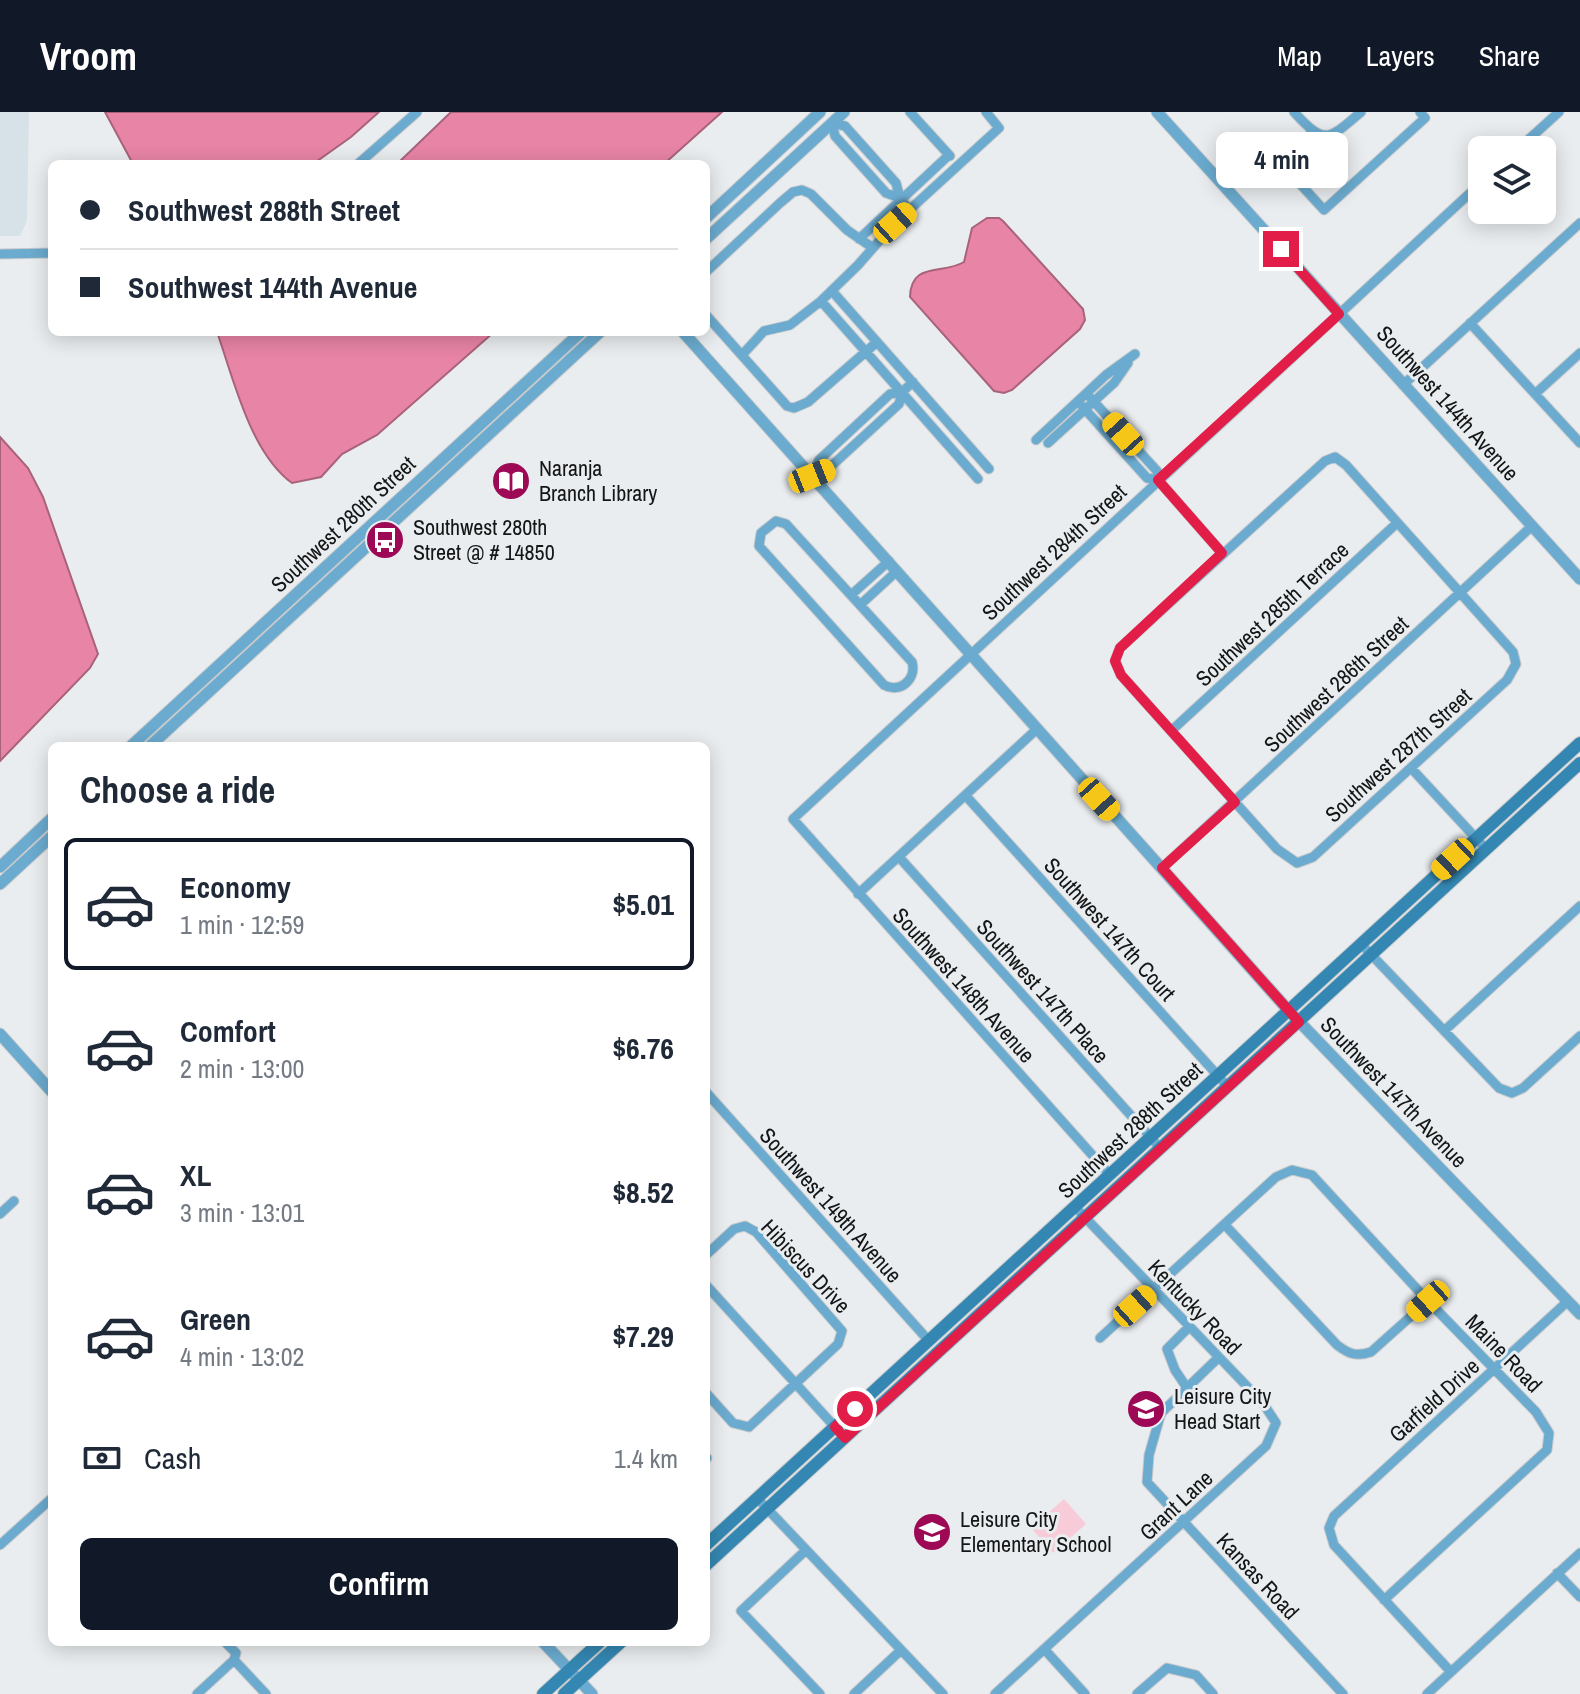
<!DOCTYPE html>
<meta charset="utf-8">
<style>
body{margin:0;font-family:"Archivo Narrow",sans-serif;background:#f6f6f7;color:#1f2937;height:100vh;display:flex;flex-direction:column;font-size:30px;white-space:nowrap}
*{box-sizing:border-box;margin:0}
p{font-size:26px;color:#747a83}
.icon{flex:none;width:44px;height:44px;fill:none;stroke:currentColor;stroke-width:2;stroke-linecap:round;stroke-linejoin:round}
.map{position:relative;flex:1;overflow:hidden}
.side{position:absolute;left:48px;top:630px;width:662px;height:904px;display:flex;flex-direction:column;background:#fff;border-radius:12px;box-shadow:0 4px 20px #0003}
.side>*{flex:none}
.hud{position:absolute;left:48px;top:48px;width:662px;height:176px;border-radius:12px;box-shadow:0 4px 20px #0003;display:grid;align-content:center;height:176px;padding:0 32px;background:#fff}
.tools{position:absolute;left:1468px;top:24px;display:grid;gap:16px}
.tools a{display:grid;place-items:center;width:88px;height:88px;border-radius:12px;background:#fff;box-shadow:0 4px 20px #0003;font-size:40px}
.end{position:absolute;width:36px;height:36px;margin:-18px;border:10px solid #e11d48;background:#fff;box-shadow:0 0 0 4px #fff}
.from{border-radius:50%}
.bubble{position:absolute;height:56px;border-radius:12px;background:#fff;box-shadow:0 4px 20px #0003;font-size:26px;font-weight:800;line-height:56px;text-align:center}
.car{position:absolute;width:24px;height:48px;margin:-24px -12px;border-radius:10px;box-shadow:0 0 6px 2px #0007;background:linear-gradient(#f5c518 24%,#345 0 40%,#f5c518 0 76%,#345 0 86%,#f5c518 0)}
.hud b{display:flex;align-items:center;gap:28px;height:76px;font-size:30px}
.hud b+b{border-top:2px solid #e0e1e3}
.hud i{width:20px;height:20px;background:#1f2937}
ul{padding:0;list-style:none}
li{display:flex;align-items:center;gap:24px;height:132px;margin:0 16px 12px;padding:0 16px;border:4px solid transparent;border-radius:12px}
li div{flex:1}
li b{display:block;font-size:30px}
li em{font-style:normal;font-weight:800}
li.current{border-color:#111827}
li>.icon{width:72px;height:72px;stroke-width:1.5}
h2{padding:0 32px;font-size:36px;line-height:96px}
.pay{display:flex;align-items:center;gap:20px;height:88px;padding:0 32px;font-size:30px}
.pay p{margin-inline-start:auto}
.cta{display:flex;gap:16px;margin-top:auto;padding:16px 32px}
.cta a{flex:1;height:92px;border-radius:12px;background:#111827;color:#fff;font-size:32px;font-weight:800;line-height:92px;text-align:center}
header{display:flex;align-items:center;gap:48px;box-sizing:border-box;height:112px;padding:0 40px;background:#111827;color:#fff}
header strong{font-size:38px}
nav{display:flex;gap:44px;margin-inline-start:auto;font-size:28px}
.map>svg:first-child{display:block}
.built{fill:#d6e1e8}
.green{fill:#f8cbd8}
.water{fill:#e884a6;stroke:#a8637b;stroke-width:2}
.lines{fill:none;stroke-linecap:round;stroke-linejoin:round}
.minor-casing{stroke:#c8cacc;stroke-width:11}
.tertiary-casing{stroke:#c8cacc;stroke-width:13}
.secondary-casing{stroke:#c8cacc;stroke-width:14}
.minor{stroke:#6babcf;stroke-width:9}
.tertiary{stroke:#6babcf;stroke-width:11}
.secondary{stroke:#3487b2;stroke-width:12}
.route{stroke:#e11d48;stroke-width:10}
.labels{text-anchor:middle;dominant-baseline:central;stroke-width:6;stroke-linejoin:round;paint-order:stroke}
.street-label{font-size:22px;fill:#141516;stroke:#eaedef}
.poi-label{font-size:22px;fill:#141516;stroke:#eaedef;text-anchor:start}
</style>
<header>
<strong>Vroom</strong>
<nav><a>Map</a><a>Layers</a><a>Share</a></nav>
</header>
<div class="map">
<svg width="1580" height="1582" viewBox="0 0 1580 1582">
<rect width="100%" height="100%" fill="#eaedef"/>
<path class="built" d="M0 0H29L27 109 20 124H0Z"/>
<path class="green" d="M1064 1387 1086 1412 1053 1441 1031 1416Z"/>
<path class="water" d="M105 0H379L351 25 313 52H133Z
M451 0H722L664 52H397Z
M987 106H999L1003 109 1083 197 1085 208 1080 217 1012 278 1004 281 994 279 910 185C911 149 942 163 964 150L972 116Z
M217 220H494L377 323 342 342 321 365 292 371C250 340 234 268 217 220Z
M0 325 28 356 43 385 98 542 90 556 0 649Z"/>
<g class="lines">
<defs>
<path id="minor" d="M910 0 950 44
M1294 0C1325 34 1328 28 1361 0
M1312 20 1280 50 1324 98 1425 6 1420 0
M1517 38 1559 0
M358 52 417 0
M900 86 886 81 835 24 832 11 845 14 887 61 896 71 900 86 909 98
M859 127 949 43
M0 142 52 141
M706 160 780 91 793 80 802 78 811 82 847 118 873 136
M832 179 989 357
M821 189 978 367
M706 203 787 294 794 296 808 290 877 230
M1470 211 1580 331
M742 243 764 219 790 213 821 189 858 153 895 111 999 16 986 0
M1403 273 1580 111
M1087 282 1157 359 1158 368 1222 441
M1535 282 1580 241
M1082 294 1147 366 1158 368
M1036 328 1106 263 1135 242
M1048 331 1114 271 1128 251
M1335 345 1346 353 1513 540 1516 552 1507 568 1313 745 1297 751 1277 737 1121 563 1115 549 1120 536 1325 349Z
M812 364 819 348 890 282 902 280 913 270
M812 364 828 357 899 292 902 280
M776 409 786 412 912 550C917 567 900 582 884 573L759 434 761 421Z
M851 483 889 449
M860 493 897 459
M1171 619 1397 411
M1411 656 1486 737
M966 684 1228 975
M899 745 1161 1037
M1162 756 1532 414
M858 782 1037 617
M1361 832 1499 976 1512 981 1523 976 1580 924
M1444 919 1580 794
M706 980 929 1229
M1110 1063 793 707 1482 70
M0 1102 14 1089
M1225 1113 1337 1233C1349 1242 1356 1245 1371 1240L1428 1189
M706 1143 734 1117 745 1114 756 1120 842 1219 838 1232 749 1315 733 1311 706 1281
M706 1173 845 1326
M1100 1226 1276 1065 1292 1058 1312 1063 1428 1189 1536 1300 1549 1321 1547 1338 1384 1488
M1218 1246 1161 1301 1149 1343 1147 1370 1343 1582
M1187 1276 1175 1258 1167 1237 1189 1215
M706 1347 707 1346
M757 1386 943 1582
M0 1433 52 1386
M805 1439 741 1499 820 1582
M1557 1461 1580 1485
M225 1530 236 1541 234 1548 266 1582
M1045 1538 1085 1582
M1451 1560 1334 1433 1329 1416 1334 1404 1568 1189
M197 1582 234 1548
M854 1582 900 1539
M995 1582 1266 1334 1276 1311 1263 1291 1075 1095
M1137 1582 1167 1556 1196 1563 1213 1582
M1427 1582 1580 1441"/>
<path id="tertiary" d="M1157 0 1580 467
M706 106 820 0
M706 127 844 0
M683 220 1289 899 1580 1202
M131 634 581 220
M150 634 600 220
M0 755 52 706
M0 772 52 724
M0 922 52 980
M543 1530 592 1582"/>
<path id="secondary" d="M706 1433 1580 631
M706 1453 1580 651
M543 1582 600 1530
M564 1582 621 1530"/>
</defs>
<use href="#minor" class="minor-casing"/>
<use href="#tertiary" class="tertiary-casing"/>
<use href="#secondary" class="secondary-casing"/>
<use href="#minor" class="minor"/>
<use href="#tertiary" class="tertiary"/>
<use href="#secondary" class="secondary"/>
</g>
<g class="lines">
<path class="route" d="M855 1297 835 1315 845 1326 1299 910 1162 756 1235 690 1121 563 1115 549 1120 536 1222 441 1158 368 1339 202 1281 137"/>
</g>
<defs>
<symbol id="library-disc" viewBox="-11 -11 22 22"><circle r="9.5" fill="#9d0955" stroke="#eaedef"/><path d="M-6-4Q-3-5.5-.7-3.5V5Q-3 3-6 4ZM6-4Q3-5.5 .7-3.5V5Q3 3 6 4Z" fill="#fff"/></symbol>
<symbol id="bus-disc" viewBox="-11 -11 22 22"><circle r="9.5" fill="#9d0955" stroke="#eaedef"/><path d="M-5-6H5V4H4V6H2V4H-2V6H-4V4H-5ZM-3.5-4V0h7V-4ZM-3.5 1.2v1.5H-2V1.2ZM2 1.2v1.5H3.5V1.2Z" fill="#fff"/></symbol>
<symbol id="school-disc" viewBox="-11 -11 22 22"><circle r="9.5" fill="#9d0955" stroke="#eaedef"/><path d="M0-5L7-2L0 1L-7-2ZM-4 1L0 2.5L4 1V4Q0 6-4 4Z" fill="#fff"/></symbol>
</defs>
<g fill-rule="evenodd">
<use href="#library-disc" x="489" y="347" width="44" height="44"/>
<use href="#bus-disc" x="363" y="406" width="44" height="44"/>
<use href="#school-disc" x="1124" y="1275" width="44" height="44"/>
<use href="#school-disc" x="910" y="1398" width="44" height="44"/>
</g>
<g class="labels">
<g class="street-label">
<text transform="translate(1448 291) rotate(48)">Southwest 144th Avenue</text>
<text transform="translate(343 412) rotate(-43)">Southwest 280th Street</text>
<text transform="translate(1054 440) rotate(-43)">Southwest 284th Street</text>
<text transform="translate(1272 502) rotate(-43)">Southwest 285th Terrace</text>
<text transform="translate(1336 572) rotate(-43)">Southwest 286th Street</text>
<text transform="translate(1398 643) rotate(-42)">Southwest 287th Street</text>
<text transform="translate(1110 817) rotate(48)">Southwest 147th Court</text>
<text transform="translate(964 873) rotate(48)">Southwest 148th Avenue</text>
<text transform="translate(1043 879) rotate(48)">Southwest 147th Place</text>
<text transform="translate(1394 980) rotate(46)">Southwest 147th Avenue</text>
<text transform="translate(1130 1018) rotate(-43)">Southwest 288th Street</text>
<text transform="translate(831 1093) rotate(48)">Southwest 149th Avenue</text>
<text transform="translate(806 1154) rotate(47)">Hibiscus Drive</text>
<text transform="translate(1195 1195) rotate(46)">Kentucky Road</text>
<text transform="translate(1504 1241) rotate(46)">Maine Road</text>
<text transform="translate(1434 1288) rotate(-42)">Garfield Drive</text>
<text transform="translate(1176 1393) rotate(-43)">Grant Lane</text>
<text transform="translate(1258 1464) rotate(47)">Kansas Road</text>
</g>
<g class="poi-label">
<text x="539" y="356">Naranja<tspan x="539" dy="25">Branch Library</tspan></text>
<text x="413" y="415">Southwest 280th<tspan x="413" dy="25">Street @ # 14850</tspan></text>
<text x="1174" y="1284">Leisure City<tspan x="1174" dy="25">Head Start</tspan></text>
<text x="960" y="1407">Leisure City<tspan x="960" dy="25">Elementary School</tspan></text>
</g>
</g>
</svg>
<div class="tools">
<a><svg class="icon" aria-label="layers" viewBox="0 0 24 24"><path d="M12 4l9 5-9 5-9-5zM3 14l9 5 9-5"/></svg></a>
</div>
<i class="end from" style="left:855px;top:1297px"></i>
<i class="end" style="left:1281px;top:137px"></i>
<div class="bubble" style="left:1216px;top:20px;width:132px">4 min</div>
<i class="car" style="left:895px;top:111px;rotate:48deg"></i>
<i class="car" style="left:1123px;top:322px;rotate:318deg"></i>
<i class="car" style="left:812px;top:364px;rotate:68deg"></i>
<i class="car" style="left:1099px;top:687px;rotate:138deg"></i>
<i class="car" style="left:1453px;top:747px;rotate:227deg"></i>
<i class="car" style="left:1428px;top:1189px;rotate:228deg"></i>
<i class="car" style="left:1135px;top:1194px;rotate:48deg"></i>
<div class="hud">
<b><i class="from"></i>Southwest 288th Street</b>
<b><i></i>Southwest 144th Avenue</b>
</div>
<section class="side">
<h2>Choose a ride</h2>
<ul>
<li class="current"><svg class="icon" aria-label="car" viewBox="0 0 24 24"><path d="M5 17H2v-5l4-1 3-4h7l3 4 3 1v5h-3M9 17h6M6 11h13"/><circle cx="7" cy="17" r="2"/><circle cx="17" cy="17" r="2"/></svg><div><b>Economy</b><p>1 min · 12:59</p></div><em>$5.01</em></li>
<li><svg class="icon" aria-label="car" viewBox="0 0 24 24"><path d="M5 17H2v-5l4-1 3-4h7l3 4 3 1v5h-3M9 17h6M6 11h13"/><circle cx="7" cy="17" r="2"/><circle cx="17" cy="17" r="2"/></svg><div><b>Comfort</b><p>2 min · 13:00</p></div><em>$6.76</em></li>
<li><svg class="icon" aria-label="car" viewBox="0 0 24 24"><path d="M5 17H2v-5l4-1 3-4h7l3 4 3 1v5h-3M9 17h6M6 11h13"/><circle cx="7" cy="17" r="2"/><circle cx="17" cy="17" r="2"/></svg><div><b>XL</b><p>3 min · 13:01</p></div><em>$8.52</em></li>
<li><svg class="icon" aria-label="car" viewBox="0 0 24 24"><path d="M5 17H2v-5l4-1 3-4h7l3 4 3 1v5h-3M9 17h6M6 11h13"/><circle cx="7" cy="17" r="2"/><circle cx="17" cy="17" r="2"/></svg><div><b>Green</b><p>4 min · 13:02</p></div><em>$7.29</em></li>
</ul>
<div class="pay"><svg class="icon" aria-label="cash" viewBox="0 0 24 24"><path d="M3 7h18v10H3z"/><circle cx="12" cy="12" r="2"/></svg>Cash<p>1.4 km</p></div>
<div class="cta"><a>Confirm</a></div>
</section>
</div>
